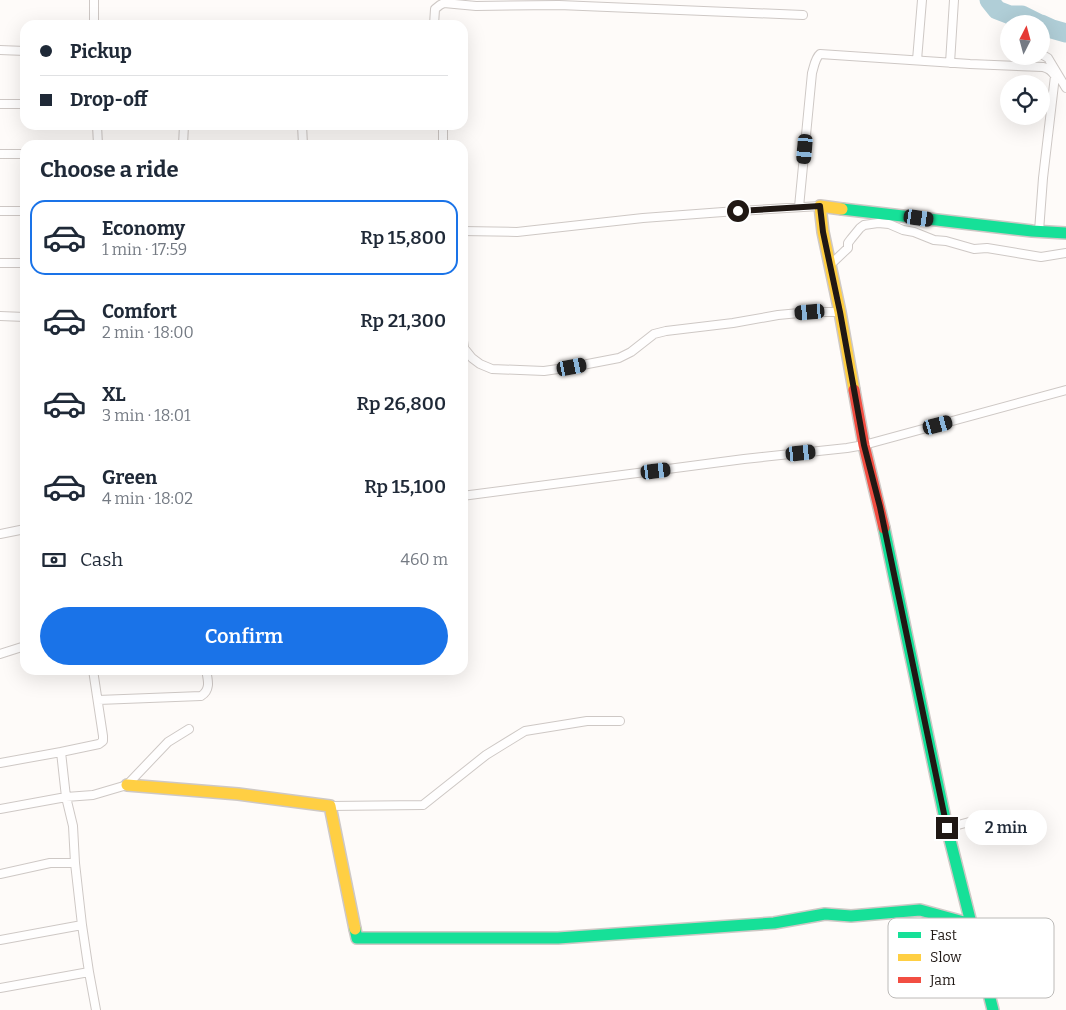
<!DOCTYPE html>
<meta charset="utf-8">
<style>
body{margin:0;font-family:Bitter,serif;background:#f6f6f7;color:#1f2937;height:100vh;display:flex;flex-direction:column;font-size:19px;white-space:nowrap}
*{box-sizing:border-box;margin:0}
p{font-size:16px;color:#747a83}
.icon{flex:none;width:28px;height:28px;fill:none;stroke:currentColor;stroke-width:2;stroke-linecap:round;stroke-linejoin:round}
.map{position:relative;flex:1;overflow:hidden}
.details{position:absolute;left:20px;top:140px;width:448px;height:535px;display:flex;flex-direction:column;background:#fff;border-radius:15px;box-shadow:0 5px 20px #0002}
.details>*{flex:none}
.guide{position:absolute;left:20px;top:20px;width:448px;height:110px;border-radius:15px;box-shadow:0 5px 20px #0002;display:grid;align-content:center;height:110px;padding:0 20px;background:#fff}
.needle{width:32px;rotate:6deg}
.buttons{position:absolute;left:1000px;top:15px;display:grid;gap:10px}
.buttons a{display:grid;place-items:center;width:50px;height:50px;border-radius:50%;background:#fff;box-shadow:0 5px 20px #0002;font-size:25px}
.end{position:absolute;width:22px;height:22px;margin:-11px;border:6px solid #201814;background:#fff;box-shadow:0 0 0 2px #fff}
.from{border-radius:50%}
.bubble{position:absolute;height:35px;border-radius:18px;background:#fff;box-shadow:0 5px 20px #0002;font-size:16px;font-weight:600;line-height:35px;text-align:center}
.car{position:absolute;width:15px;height:30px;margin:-15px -8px;border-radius:6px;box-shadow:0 0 4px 1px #0007;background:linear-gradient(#222 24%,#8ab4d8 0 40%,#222 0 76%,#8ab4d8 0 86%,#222 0)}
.guide b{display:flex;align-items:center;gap:18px;height:48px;font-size:19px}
.guide b+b{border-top:1px solid #e0e1e3}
.guide i{width:12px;height:12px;background:#1f2937}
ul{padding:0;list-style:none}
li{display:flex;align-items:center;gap:15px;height:75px;margin:0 10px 8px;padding:0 10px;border:2px solid transparent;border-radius:15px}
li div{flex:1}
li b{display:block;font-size:19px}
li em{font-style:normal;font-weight:600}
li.selected{border-color:#1a73e8}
li>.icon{width:45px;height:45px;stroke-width:1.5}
h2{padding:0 20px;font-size:22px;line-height:60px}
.pay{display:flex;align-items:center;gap:12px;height:55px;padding:0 20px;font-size:19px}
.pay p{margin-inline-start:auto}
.button{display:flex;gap:10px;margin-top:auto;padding:10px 20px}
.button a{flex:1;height:58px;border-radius:30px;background:#1a73e8;color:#fff;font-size:20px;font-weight:600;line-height:58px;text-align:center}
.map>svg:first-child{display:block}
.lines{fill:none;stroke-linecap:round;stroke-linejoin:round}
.river{stroke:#b0ced7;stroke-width:19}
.street-casing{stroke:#cec8c5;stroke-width:10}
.fast-casing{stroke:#cec8c5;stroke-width:14}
.slow-casing{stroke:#cec8c5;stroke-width:14}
.jam-casing{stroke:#cec8c5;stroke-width:14}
.street{stroke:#fffefe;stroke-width:8}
.fast{stroke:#16e098;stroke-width:11}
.slow{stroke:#ffcf43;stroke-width:11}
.jam{stroke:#f24e42;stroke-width:11}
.route{stroke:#201814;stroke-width:6}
.key{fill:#fff;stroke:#bcbab8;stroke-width:1}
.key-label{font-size:14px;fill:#201814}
</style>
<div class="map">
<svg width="1066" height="1010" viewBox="0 0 1066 1010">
<rect width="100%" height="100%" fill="#fefbf9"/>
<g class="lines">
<path class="river" d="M989 0 997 10 1010 15H1022L1040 24
M1041 24 1052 29 1066 33"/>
<defs>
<path id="street" d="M94 0V25
M434 25 435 9 440 5 444 3 476 6 559 5 803 15
M1006 35 1009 36
M0 50 25 51
M1041 54 1048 58 1066 88
M917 60 922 0
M950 63 954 0
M0 104H25
M97 125 98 145
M302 125 303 145
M443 125V145
M183 145 184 125
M0 154H25
M799 207 812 73C814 67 815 58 820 54L970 64 1043 67C1048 68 1052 71 1055 76L1043 178 1039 231
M0 211H25
M462 231 517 232 643 218 723 212 820 206
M0 263H25
M830 265 848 248V243L851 239 860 228 864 225 878 223 889 224 903 230 914 232 934 240 946 241 974 249 987 248 1041 257 1066 253
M0 316 25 317
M462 334 464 348 472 358 480 364 492 369 544 371 572 367 619 358 631 352 654 334 666 331 733 323 778 315 810 312H840
M462 496 744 459 847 448 864 445 1066 390
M0 534 25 529
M0 654 25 646
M98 700 201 696C211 690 208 680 206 670
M61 752 99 744 103 741V736L93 670
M0 763 61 752 66 797 73 826 75 863 82 925 89 972 96 1010
M330 806 423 805 486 755 525 731 587 721H620
M0 809 66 797 93 795 127 785 168 742 189 729
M947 828 984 818
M0 874 50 863H75
M0 940 82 925
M0 988 89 972"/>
<path id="fast" d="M842 209 1032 231 1066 233
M884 528 947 828 993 1010
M355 929 357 938H558L774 923 825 914 851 916 920 910 971 924"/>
<path id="slow" d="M842 209 820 206 823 232 840 312 854 390
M127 785 238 794 330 806 355 929"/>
<path id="jam" d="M854 390 864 445 884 528"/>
</defs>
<use href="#street" class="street-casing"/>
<use href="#fast" class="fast-casing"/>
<use href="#slow" class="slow-casing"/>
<use href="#jam" class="jam-casing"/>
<use href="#street" class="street"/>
<use href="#fast" class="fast"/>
<use href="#slow" class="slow"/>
<use href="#jam" class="jam"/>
</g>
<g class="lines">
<path class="route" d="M738 211 820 206 823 232 840 312 864 445 880 507 947 828"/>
</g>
<rect x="888" y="918" width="166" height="80" rx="8" class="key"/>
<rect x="898" y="932" width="23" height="6" fill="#16e098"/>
<rect x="898" y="954" width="23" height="7" fill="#ffcf43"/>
<rect x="898" y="977" width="23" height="6" fill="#f24e42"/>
<g class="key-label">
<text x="930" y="940">Fast</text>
<text x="930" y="962">Slow</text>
<text x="930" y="985">Jam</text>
</g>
</svg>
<div class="buttons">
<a><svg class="needle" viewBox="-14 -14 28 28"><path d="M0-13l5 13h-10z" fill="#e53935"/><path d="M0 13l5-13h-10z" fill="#747a83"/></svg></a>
<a><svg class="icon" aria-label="locate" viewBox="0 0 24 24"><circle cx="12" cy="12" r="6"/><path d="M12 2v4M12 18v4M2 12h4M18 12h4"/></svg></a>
</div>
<i class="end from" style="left:738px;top:211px"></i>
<i class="end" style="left:947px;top:828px"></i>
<div class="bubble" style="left:965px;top:810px;width:82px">2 min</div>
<i class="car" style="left:805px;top:149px;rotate:185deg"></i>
<i class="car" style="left:919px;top:218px;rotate:98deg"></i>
<i class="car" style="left:810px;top:312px;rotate:265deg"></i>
<i class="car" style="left:572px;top:367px;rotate:79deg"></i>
<i class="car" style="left:938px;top:425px;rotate:75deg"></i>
<i class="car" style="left:801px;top:453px;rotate:84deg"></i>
<i class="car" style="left:656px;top:471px;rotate:83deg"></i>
<div class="guide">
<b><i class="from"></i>Pickup</b>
<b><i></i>Drop-off</b>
</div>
<section class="details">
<h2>Choose a ride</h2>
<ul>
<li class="selected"><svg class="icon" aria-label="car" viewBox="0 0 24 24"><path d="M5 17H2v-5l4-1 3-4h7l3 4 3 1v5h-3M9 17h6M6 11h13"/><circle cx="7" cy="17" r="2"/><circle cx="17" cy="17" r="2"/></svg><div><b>Economy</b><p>1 min · 17:59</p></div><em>Rp 15,800</em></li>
<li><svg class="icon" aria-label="car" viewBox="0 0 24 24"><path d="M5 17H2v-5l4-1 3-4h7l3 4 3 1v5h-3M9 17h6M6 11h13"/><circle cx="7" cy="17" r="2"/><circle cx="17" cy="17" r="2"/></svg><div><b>Comfort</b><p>2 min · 18:00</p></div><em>Rp 21,300</em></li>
<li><svg class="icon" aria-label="car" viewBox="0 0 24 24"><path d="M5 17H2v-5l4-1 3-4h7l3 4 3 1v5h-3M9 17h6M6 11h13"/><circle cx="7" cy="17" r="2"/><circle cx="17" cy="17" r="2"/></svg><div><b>XL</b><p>3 min · 18:01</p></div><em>Rp 26,800</em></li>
<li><svg class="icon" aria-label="car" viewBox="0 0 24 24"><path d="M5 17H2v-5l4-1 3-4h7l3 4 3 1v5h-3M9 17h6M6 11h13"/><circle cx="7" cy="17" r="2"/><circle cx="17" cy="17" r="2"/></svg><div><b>Green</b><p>4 min · 18:02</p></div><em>Rp 15,100</em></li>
</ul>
<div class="pay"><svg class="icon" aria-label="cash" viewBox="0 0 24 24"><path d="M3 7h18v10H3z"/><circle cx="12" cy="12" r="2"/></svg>Cash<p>460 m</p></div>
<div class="button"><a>Confirm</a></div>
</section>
</div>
